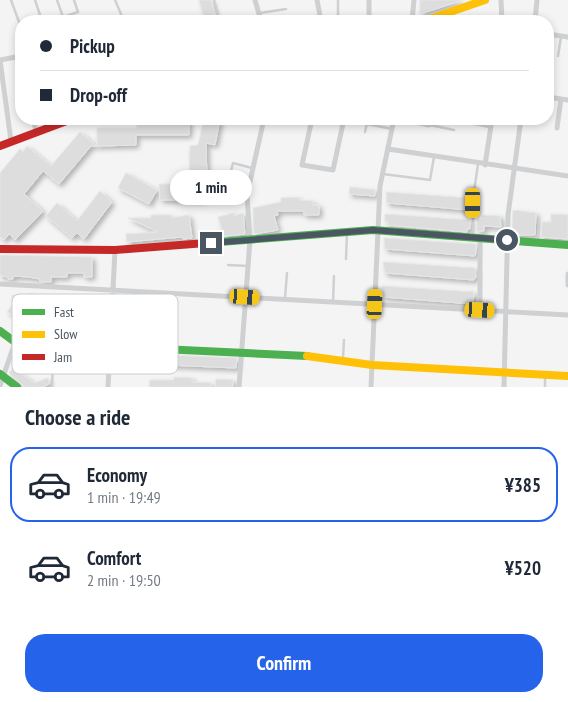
<!DOCTYPE html>
<meta charset="utf-8">
<style>
body{margin:0;font-family:"PT Sans Narrow",sans-serif;background:#f2f2f3;color:#1f2937;height:100vh;display:flex;flex-direction:column;font-size:19px;white-space:nowrap}
*{box-sizing:border-box;margin:0}
p{font-size:16px;color:#747a83}
.icon{flex:none;width:28px;height:28px;fill:none;stroke:currentColor;stroke-width:2;stroke-linecap:round;stroke-linejoin:round}
.map{position:relative;height:387px;overflow:hidden}
.details{display:flex;flex-direction:column;background:#fff;flex:1}
.details>*{flex:none}
.guide{position:absolute;left:15px;top:15px;width:539px;height:110px;border-radius:20px;box-shadow:0 2px 8px #0003;display:grid;align-content:center;height:110px;padding:0 25px;background:#fff}
.end{position:absolute;width:22px;height:22px;margin:-11px;border:6px solid #4a5661;background:#fff;box-shadow:0 0 0 2px #fff}
.from{border-radius:50%}
.bubble{position:absolute;height:35px;border-radius:18px;background:#fff;box-shadow:0 2px 8px #0003;font-size:16px;font-weight:700;line-height:35px;text-align:center}
.car{position:absolute;width:15px;height:30px;margin:-15px -8px;border-radius:6px;box-shadow:0 0 4px 1px #0007;background:linear-gradient(#f5c518 24%,#345 0 40%,#f5c518 0 76%,#345 0 86%,#f5c518 0)}
.guide b{display:flex;align-items:center;gap:18px;height:48px;font-size:19px}
.guide b+b{border-top:1px solid #e0e1e3}
.guide i{width:12px;height:12px;background:#1f2937}
ul{padding:0;list-style:none}
li{display:flex;align-items:center;gap:15px;height:75px;margin:0 10px 8px;padding:0 15px;border:2px solid transparent;border-radius:20px}
li div{flex:1}
li b{display:block;font-size:19px}
li em{font-style:normal;font-weight:700}
li.selected{border-color:#2563eb}
li>.icon{width:45px;height:45px;stroke-width:1.5}
h2{padding:0 25px;font-size:22px;line-height:60px}
.action{display:flex;gap:10px;margin-top:auto;padding:10px 25px}
.action a{flex:1;height:58px;border-radius:20px;background:#2563eb;color:#fff;font-size:20px;font-weight:700;line-height:58px;text-align:center}
.map>svg:first-child{display:block}
.building{fill:#ddddde;stroke:#e5e6e7;filter:url(#shadow)}
.lines{fill:none;stroke-linecap:round;stroke-linejoin:round}
.lane{stroke:#ced0d2;stroke-width:2.5}
.street{stroke:#ced0d2;stroke-width:5}
.fast{stroke:#4caf50;stroke-width:8}
.slow{stroke:#ffc107;stroke-width:8}
.jam{stroke:#c62828;stroke-width:8}
.route{stroke:#4a5661;stroke-width:6}
.key{fill:#fff;stroke:#c9ccd0;stroke-width:1}
.key-label{font-size:14px;fill:#4a5661}
</style>
<div class="map">
<svg width="568" height="387" viewBox="0 0 568 387">
<defs>
<filter id="shadow"><feDropShadow dx="3" dy="3" stdDeviation="2.5" flood-color="#0004"/></filter>
</defs>
<rect width="100%" height="100%" fill="#f4f4f4"/>
<path class="building" d="M199 0H211L217 21H205Z
M420 0H459L460 1 420 14Z
M137 119H189V135H136V145L97 146V128H136Z
M204 119H220L215 145 206 143 207 182H203L202 200H160L159 184H189L190 146 198 145Z
M80 132 97 146H91L59 184 43 171 24 194 43 211 15 240 9 234 4 240 0 237V173L20 149 23 152 27 146 51 166Z
M126 173 157 190 149 204 118 188Z
M350 187 375 190V196L349 194Z
M100 191 112 202 84 239 77 233 72 238 46 216 57 203 77 221Z
M386 192 468 198V201H470V210L387 203Z
M298 197 299 200 313 201V205H319V215H304V211H277L278 215 274 216 278 230 254 234 253 208 281 202V198Z
M513 210 536 213 535 235H512Z
M234 213V216L243 213 245 234 224 236 218 217Z
M385 214 470 220V229H467V232L387 225 388 221H385Z
M551 214 568 215V239L541 237 542 222H551Z
M151 215H171V218L189 215 192 238 183 239 182 237 127 242 126 234 158 232 128 218H151Z
M482 215 500 216 501 227 484 226V231H477V219H482Z
M384 238 476 244V253L475 256 385 249Z
M0 255 92 257V277H84V273H67V277H51V282H40V279L29 277 13 276V279H8L6 276H0Z
M383 262 475 268 476 277 474 280 385 273Z
M382 286 474 292 473 304 383 297Z
M30 293 34 297 57 298V308L22 307 16 316 7 312 15 301H12V295L26 296Z
M168 355 237 358 236 368 168 365Z
M13 368 34 383 48 378 49 384 43 387H25L9 373Z
M174 377 192 378V382L211 383V387H149L150 380H174Z
M216 379 233 380V387H215Z"/>
<g class="lines">
<path class="lane" d="M11 0 19 22
M35 0 41 18
M57 0 63 17 78 12 74 0
M115 0 124 21
M214 0 220 21
M260 13 286 9
M338 21V0
M558 56 561 37
M474 119V124L490 127
M367 124 392 129
M430 125 454 130
M365 132 368 119
M383 174 430 180 434 157
M474 192 478 164
M247 195 229 200 225 196 233 163 252 168
M473 235V203
M538 241 539 222
M346 259 347 233
M228 265 248 266
M285 298 287 273
M333 302 334 276
M343 358 344 340
M52 387 53 361
M545 387V376"/>
<path class="street" d="M255 0 261 21
M317 0 321 21
M501 0 502 21
M369 21V0
M412 21 414 0
M535 21 537 0
M548 34 568 37
M548 97 568 100
M33 119 36 131
M312 119 302 165 333 170 344 119
M401 119 429 125V119
M557 128 561 99
M11 141 0 60 21 56
M388 149 568 176
M485 165 492 119
M480 237V310
M568 274V285
M0 284 568 315
M0 386 15 342
M108 387 115 250
M239 387 250 240 247 195 264 119
M371 387 380 186 394 119
M504 387 508 215 521 119"/>
<path class="fast" d="M219 242 373 230 568 245
M0 331 15 342 307 356
M0 374 17 387"/>
<path class="slow" d="M424 21 485 0
M307 356 372 365 568 376"/>
<path class="jam" d="M0 146 72 119
M0 249 115 250 219 242"/>
</g>
<g class="lines">
<path class="route" d="M211 243 373 230 507 240"/>
</g>
<rect x="12" y="294" width="166" height="80" rx="8" class="key"/>
<rect x="22" y="309" width="23" height="6" fill="#4caf50"/>
<rect x="22" y="331" width="23" height="7" fill="#ffc107"/>
<rect x="22" y="354" width="23" height="6" fill="#c62828"/>
<g class="key-label">
<text x="54" y="317">Fast</text>
<text x="54" y="339">Slow</text>
<text x="54" y="362">Jam</text>
</g>
</svg>
<i class="end from" style="left:507px;top:240px"></i>
<i class="end" style="left:211px;top:243px"></i>
<div class="bubble" style="left:170px;top:170px;width:82px">1 min</div>
<i class="car" style="left:473px;top:203px;rotate:180deg"></i>
<i class="car" style="left:245px;top:297px;rotate:94deg"></i>
<i class="car" style="left:375px;top:304px;rotate:3deg"></i>
<i class="car" style="left:480px;top:310px;rotate:93deg"></i>
<div class="guide">
<b><i class="from"></i>Pickup</b>
<b><i></i>Drop-off</b>
</div>
</div>
<section class="details">
<h2>Choose a ride</h2>
<ul>
<li class="selected"><svg class="icon" aria-label="car" viewBox="0 0 24 24"><path d="M5 17H2v-5l4-1 3-4h7l3 4 3 1v5h-3M9 17h6M6 11h13"/><circle cx="7" cy="17" r="2"/><circle cx="17" cy="17" r="2"/></svg><div><b>Economy</b><p>1 min · 19:49</p></div><em>¥385</em></li>
<li><svg class="icon" aria-label="car" viewBox="0 0 24 24"><path d="M5 17H2v-5l4-1 3-4h7l3 4 3 1v5h-3M9 17h6M6 11h13"/><circle cx="7" cy="17" r="2"/><circle cx="17" cy="17" r="2"/></svg><div><b>Comfort</b><p>2 min · 19:50</p></div><em>¥520</em></li>
</ul>
<div class="action"><a>Confirm</a></div>
</section>
